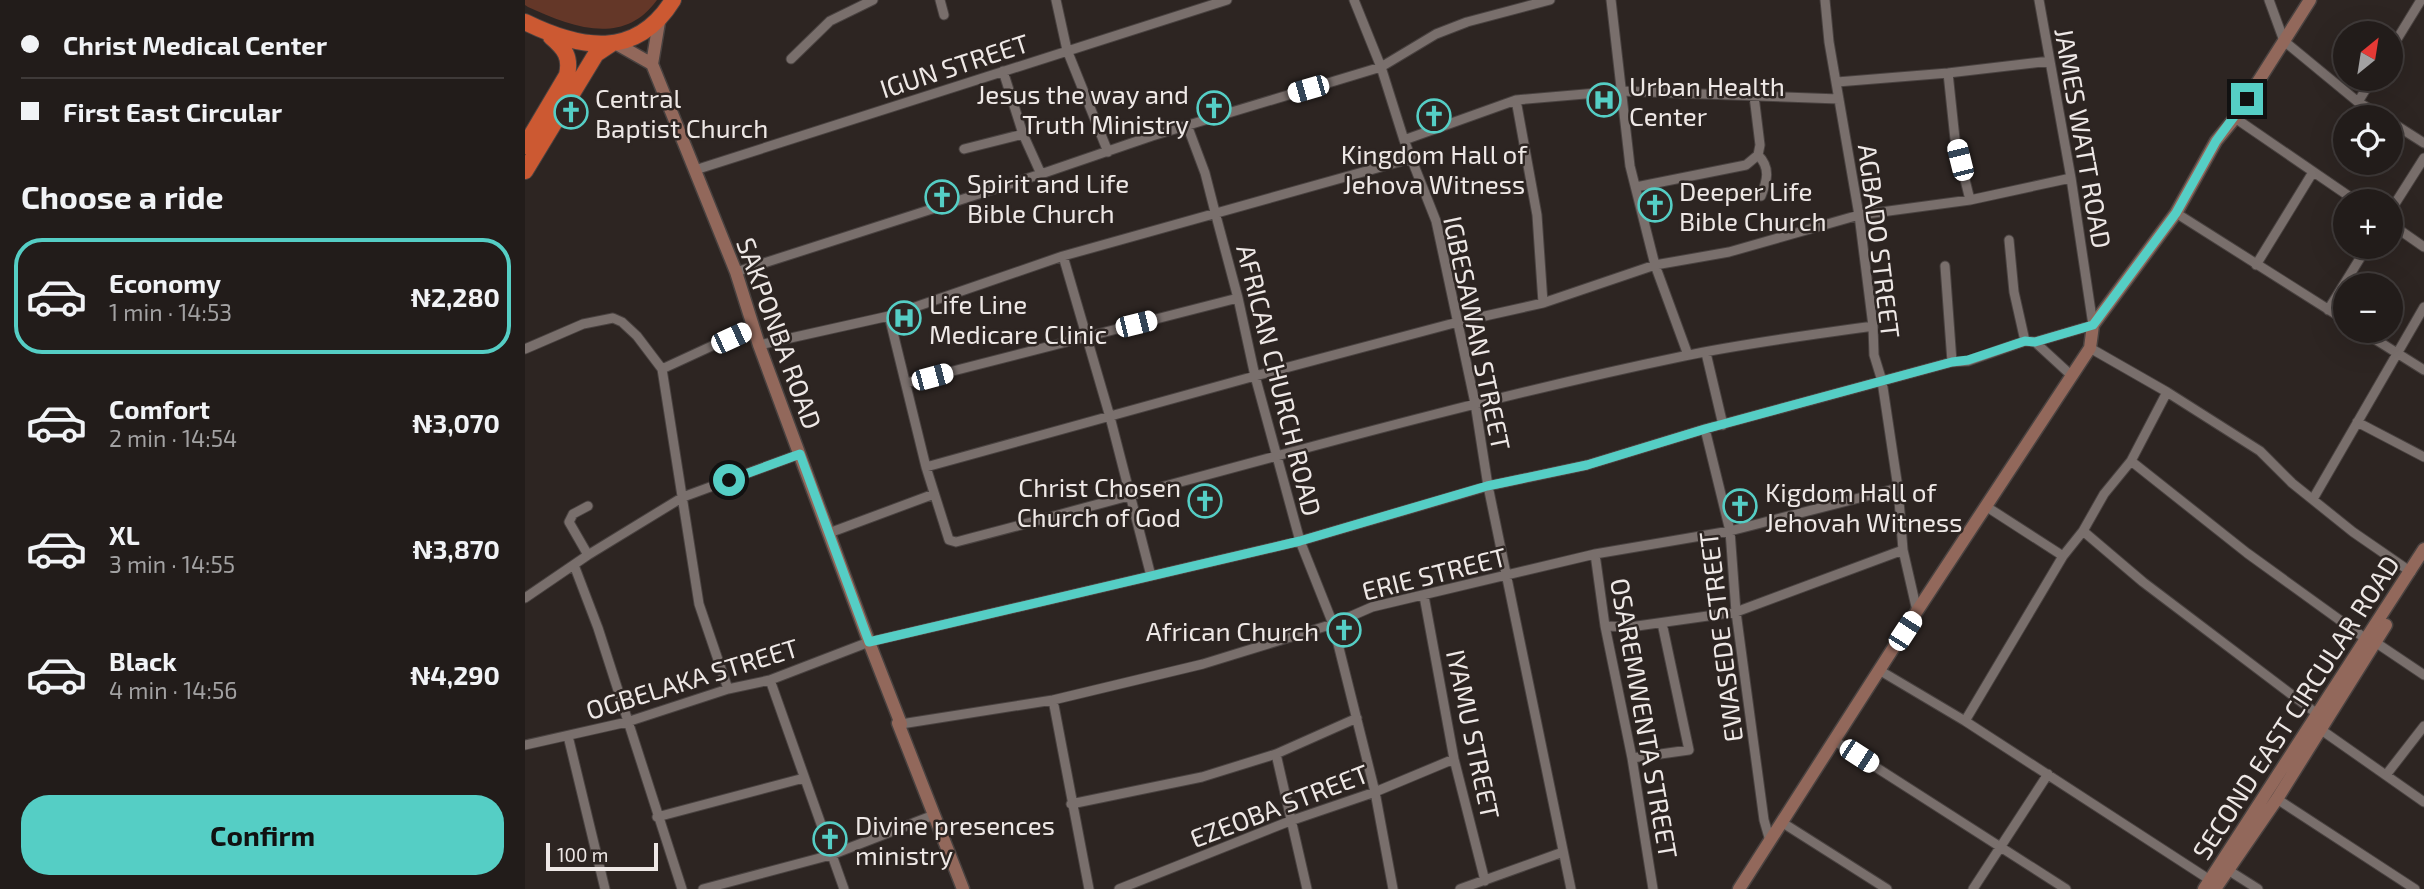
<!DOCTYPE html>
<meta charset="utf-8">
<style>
body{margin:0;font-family:"Exo 2",sans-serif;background:#2a2523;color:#f1f3f6;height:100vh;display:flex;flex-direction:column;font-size:26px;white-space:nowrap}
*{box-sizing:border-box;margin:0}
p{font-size:23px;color:#a2a1a2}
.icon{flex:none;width:38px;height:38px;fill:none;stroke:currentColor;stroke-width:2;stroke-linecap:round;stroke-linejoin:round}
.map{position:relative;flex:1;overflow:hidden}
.sheet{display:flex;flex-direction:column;background:#221c1a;width:525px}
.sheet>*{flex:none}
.banner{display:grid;align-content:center;height:154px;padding:0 21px;background:#221c1a}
.needle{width:46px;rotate:30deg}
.controls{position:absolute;left:1808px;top:21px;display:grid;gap:14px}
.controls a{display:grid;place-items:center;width:70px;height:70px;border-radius:50%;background:#221c1a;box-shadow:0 7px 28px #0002,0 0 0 2px #3f3a39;font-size:35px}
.scale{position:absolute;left:21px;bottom:18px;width:112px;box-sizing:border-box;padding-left:7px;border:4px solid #eee8e6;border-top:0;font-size:19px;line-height:24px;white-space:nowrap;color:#eee8e6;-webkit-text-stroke:5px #2d2522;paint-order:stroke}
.end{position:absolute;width:32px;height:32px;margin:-16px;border:9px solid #55cec5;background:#111;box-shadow:0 0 0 4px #111}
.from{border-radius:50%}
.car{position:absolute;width:21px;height:42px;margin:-21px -10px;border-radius:9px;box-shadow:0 0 5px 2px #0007;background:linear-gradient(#fff 24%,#345 0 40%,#fff 0 76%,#345 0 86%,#fff 0)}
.banner b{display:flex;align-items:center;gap:24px;height:66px;font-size:26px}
.banner b+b{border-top:2px solid #3f3a39}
.banner i{width:18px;height:18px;background:#f1f3f6}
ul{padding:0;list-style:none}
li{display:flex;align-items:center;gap:21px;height:116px;margin:0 14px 10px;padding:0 7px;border:4px solid transparent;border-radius:28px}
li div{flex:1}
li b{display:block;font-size:26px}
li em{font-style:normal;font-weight:700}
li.on{border-color:#55cec5}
li>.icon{width:63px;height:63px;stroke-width:1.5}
h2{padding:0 21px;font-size:32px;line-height:84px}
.cta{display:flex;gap:14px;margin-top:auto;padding:14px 21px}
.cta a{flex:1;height:80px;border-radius:28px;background:#55cec5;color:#111;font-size:28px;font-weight:700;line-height:80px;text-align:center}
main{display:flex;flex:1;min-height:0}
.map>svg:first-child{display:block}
.green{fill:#643728}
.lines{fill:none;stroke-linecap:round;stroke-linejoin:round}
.street-casing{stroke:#494240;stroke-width:11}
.secondary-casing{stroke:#494240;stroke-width:15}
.highway-casing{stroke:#494240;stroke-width:18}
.street{stroke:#796f6c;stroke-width:9}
.secondary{stroke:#92685b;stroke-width:12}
.highway{stroke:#cc5932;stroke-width:16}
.route{stroke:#55cec5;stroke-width:9}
.labels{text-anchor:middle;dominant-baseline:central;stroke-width:5;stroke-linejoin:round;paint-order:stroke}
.street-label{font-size:26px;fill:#eee8e6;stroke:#2d2522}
.poi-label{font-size:26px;fill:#eee8e6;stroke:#2d2522;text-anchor:start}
</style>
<main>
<section class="sheet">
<div class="banner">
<b><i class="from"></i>Christ Medical Center</b>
<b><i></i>First East Circular</b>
</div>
<h2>Choose a ride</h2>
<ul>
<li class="on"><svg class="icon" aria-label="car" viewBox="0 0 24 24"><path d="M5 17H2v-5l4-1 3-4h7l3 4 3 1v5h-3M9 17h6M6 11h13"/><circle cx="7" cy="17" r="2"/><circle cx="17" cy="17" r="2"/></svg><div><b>Economy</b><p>1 min · 14:53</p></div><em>₦2,280</em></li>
<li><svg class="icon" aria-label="car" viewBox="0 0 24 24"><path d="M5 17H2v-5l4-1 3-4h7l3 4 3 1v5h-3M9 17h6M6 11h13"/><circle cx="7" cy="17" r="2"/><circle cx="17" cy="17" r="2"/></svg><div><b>Comfort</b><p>2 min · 14:54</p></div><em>₦3,070</em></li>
<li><svg class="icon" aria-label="car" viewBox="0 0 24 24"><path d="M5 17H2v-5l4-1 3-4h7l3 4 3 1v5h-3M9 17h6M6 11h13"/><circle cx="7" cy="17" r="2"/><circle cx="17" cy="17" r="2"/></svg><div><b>XL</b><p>3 min · 14:55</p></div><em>₦3,870</em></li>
<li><svg class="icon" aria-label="car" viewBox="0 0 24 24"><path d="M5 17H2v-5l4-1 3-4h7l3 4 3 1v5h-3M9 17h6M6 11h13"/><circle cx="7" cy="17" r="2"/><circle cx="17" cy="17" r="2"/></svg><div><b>Black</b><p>4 min · 14:56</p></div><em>₦4,290</em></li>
</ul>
<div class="cta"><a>Confirm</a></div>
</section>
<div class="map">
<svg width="1899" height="889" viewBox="0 0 1899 889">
<rect width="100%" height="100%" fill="#2d2522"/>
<path class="green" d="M0 0H132C98 47 47 27 3 7L0 5Z"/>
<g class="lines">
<defs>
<path id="street" d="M415 0 419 15
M531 0 542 50 583 152
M829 0 856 67 879 140 911 221 950 403 963 486 1046 889
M1086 0 1105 166 1130 265 1163 355
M1300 0 1304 42 1334 215 1348 326 1349 355 1357 381 1373 488 1378 550 1392 611
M1744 0 1759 41 1833 102 1858 117
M1866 49 1896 0
M266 59 305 21 348 0
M478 71 498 134 516 174
M1423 73 1430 139 1445 200
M1312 82 1423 73 1525 61
M991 100 1012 215 1018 303
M1833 102 1847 79
M1710 118 1831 201
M1866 122 1899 143
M662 125 680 173 690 212 713 298 730 376 775 541 808 624 850 792 868 889
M879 140 991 100 1095 91 1314 99
M439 149 498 134
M1233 155C1246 168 1242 181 1236 196
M170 170 702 0
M1111 187 1221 165 1233 155 1235 145 1229 96
M1866 210 1899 158
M1651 213 1820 320
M1866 224 1899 247
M1484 240 1489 292 1500 341
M538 256 585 417 626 576
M1731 265 1788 172
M1420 266 1427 362
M211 272 516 174 627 136 856 67 911 34 942 22 1025 0
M1803 310 1842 247
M364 316 401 467 424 540 431 542C674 479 914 407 1159 356 1221 343 1285 335 1348 326
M1837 331 1899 370
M1510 342 1547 376
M234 345 364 316 538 256 888 158
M1565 348 1642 392 1735 451 1767 483 1828 532 1886 572
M0 349 58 324 88 318 97 322 112 336 137 369 174 604 203 689
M1181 353 1198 425
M137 369 228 327
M381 383 713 298
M1832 422 1899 457
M1180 429 1205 531 1211 612 1239 820 1245 841
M1606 461 1722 553 1841 639
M401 467 730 376 933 322 1018 303 1130 265 1204 252 1334 215 1445 200 1546 178
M1788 499 1899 307
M63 506 48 514 44 522 63 555
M1462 507 1538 556
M1558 531 1618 582 1791 713
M304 533 409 494
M1070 554 1080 626 1107 758 1128 889
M49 565 73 628 157 889
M899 596 929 759 960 881
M0 598 63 555 158 497 275 454
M1080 626 1105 627 1211 612 1378 550
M1850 642 1899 675
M1354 670 1440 721 1685 880
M245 680 319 889
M528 700 564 889
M1440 721 1538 556 1558 531 1579 494 1606 461 1642 392
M376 724 528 700 678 664 808 624 847 607 1070 554 1205 531 1373 488
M1795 729 1899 802
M43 736 80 889
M1310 741 1541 889
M0 745 102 722 203 689 245 680 344 642 775 541 963 486 1062 465 1180 429 1427 362 1443 361 1500 341 1510 342 1568 325 1546 178 1514 0
M751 754 782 889
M1107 758 1164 750 1137 623
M1861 775 1899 726
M1752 799 1890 889
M546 804 677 777 751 754 832 718
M132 817 279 778
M1258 823 1362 889
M1703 870 1733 889
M178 889 306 855 409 815
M594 889 765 821 850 792 929 759
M935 889 1038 852
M1448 889 1523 774"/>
<path id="secondary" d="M134 22 127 64 211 272 234 345 344 642 376 724 373 723 438 889
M90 43 127 64
M1214 889 1392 611 1565 348 1568 325 1651 213 1691 141 1710 118 1785 0
M1679 889 1899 549
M1690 889 1752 799 1861 625"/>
<path id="highway" d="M0 22C55 49 111 60 148 0
M0 146 42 75C46 57 40 49 26 37
M0 171 71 54 86 44"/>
</defs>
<use href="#street" class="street-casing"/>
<use href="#secondary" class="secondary-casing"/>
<use href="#highway" class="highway-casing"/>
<use href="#street" class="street"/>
<use href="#secondary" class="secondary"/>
<use href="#highway" class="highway"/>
</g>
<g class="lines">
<path class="route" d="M204 480 275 454 344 642 775 541 962 486 1062 465 1180 429 1427 362 1443 360 1500 341 1510 342 1568 325 1651 213 1691 141 1722 99"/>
</g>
<defs>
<symbol id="hospital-ring" viewBox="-11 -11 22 22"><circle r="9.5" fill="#2d2522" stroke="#55cec5" stroke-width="1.5"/><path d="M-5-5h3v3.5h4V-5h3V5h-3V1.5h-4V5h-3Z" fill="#55cec5"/></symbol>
<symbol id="church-ring" viewBox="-11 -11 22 22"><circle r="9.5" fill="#2d2522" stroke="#55cec5" stroke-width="1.5"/><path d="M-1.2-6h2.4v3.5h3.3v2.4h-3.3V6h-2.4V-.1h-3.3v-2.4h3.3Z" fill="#55cec5"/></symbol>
</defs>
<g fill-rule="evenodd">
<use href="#hospital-ring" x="1060" y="81" width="38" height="38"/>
<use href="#church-ring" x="670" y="89" width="38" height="38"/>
<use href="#church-ring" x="27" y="93" width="38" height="38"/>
<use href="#church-ring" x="890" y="97" width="38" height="38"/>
<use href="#church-ring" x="398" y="178" width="38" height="38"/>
<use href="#church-ring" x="1111" y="186" width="38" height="38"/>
<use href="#hospital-ring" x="360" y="299" width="38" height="38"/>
<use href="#church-ring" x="661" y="482" width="38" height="38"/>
<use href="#church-ring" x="1196" y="487" width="38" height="38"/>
<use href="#church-ring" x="800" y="611" width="38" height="38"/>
<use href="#church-ring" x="286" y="820" width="38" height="38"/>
</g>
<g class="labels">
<g class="street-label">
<text transform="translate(429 65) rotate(-18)">IGUN STREET</text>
<text transform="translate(1559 138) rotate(80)">JAMES WATT ROAD</text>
<text transform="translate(1355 241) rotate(83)">AGBADO STREET</text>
<text transform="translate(255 333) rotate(70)">SAKPONBA ROAD</text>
<text transform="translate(953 333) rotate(78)">IGBESAWAN STREET</text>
<text transform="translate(755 380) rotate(76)">AFRICAN CHURCH ROAD</text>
<text transform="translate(909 573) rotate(-14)">ERIE STREET</text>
<text transform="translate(1195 637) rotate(-97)">EWASEDE STREET</text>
<text transform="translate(167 678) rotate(-17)">OGBELAKA STREET</text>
<text transform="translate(1770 707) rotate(-57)">SECOND EAST CIRCULAR ROAD</text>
<text transform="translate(1120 718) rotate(80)">OSAREMWENTA STREET</text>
<text transform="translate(949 734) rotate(78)">IYAMU STREET</text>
<text transform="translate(754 805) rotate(-21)">EZEOBA STREET</text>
</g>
<g class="poi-label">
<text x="1104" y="85">Urban Health<tspan x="1104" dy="30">Center</tspan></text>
<text x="664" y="93" text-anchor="end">Jesus the way and<tspan x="664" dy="30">Truth Ministry</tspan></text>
<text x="70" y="97">Central<tspan x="70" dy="30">Baptist Church</tspan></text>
<text x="909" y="153" text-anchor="middle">Kingdom Hall of<tspan x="909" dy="30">Jehova Witness</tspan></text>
<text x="442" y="182">Spirit and Life<tspan x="442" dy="30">Bible Church</tspan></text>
<text x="1154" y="190">Deeper Life<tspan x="1154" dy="30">Bible Church</tspan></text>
<text x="404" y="303">Life Line<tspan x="404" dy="30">Medicare Clinic</tspan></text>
<text x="656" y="486" text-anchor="end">Christ Chosen<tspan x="656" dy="30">Church of God</tspan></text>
<text x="1240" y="491">Kigdom Hall of<tspan x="1240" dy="30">Jehovah Witness</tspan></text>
<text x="794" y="630" text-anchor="end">African Church</text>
<text x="330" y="824">Divine presences<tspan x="330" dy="30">ministry</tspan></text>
</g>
</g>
</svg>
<div class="controls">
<a><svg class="needle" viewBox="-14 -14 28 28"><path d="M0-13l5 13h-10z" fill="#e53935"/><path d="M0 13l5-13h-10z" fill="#a2a1a2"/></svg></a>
<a><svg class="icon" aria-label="locate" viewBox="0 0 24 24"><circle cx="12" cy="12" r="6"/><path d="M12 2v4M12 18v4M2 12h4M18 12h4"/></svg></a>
<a>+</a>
<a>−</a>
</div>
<div class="scale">100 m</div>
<i class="end from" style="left:204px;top:480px"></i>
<i class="end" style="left:1722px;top:99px"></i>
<i class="car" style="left:783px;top:89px;rotate:254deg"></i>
<i class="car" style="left:1435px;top:160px;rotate:346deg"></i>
<i class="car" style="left:611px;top:324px;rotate:76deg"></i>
<i class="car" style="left:206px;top:338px;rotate:65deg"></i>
<i class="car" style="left:407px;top:377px;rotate:75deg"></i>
<i class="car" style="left:1380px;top:631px;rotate:33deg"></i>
<i class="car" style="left:1334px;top:756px;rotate:123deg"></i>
</div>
</main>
